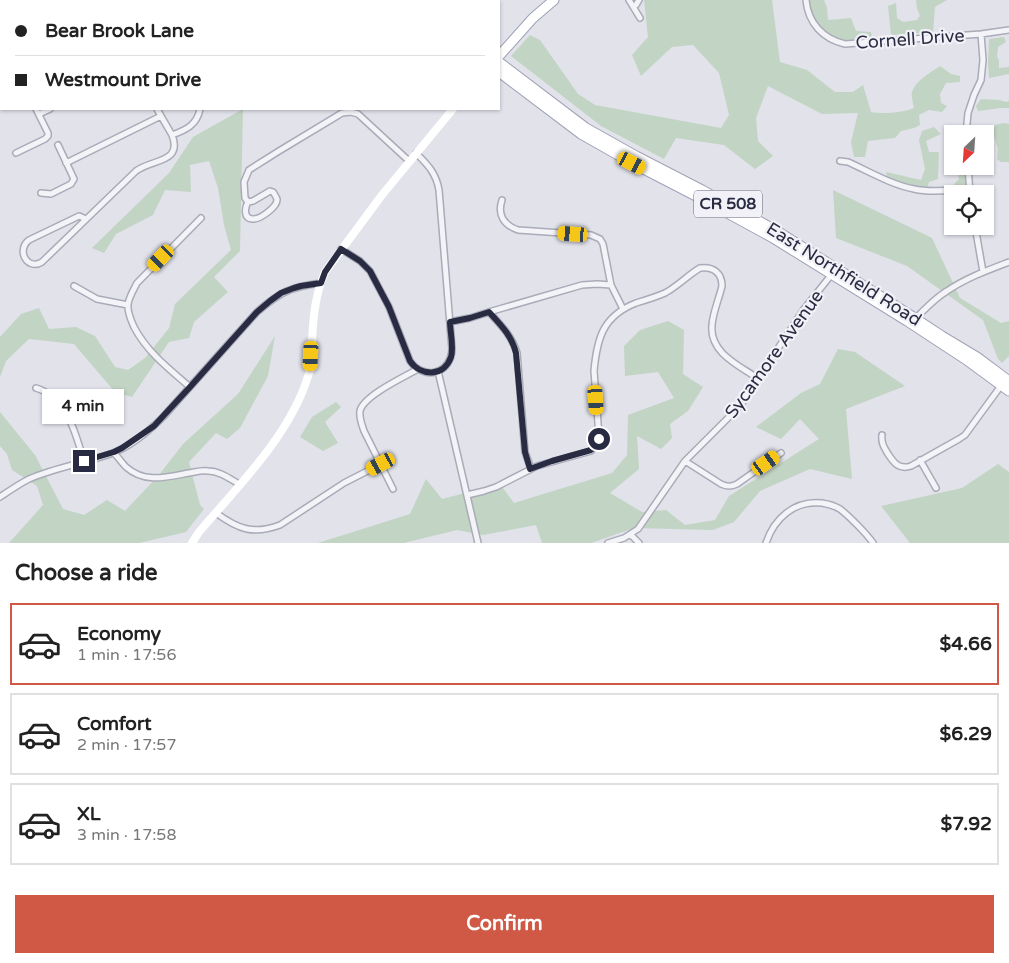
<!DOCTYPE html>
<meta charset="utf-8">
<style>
body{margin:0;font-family:"Varela Round",sans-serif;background:#f6f6f6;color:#222;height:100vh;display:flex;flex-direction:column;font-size:19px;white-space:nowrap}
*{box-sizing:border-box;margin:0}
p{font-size:16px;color:#767676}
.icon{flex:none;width:28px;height:28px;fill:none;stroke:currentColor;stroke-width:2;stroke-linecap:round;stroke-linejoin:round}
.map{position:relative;height:543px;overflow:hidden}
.drawer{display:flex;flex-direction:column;background:#fff;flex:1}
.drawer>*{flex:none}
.banner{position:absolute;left:0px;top:0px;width:500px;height:110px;box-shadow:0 1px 4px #0004;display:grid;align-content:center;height:110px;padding:0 15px;background:#fff}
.needle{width:32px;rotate:205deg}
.buttons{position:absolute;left:944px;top:125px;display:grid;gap:10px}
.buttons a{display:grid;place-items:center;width:50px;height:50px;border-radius:0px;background:#fff;box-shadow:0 1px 4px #0004;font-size:25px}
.end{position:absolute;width:22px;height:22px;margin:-11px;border:6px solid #292b42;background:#fff;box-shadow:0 0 0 2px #fff}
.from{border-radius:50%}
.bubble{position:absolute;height:35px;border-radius:0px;background:#fff;box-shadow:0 1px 4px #0004;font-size:16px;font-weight:800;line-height:35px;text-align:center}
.car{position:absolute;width:15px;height:30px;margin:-15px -8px;border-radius:6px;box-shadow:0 0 4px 1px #0007;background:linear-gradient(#f5c518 24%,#345 0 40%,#f5c518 0 76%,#345 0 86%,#f5c518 0)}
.banner b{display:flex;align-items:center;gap:18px;height:48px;font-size:19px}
.banner b+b{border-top:1px solid #e0e0e0}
.banner i{width:12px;height:12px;background:#222}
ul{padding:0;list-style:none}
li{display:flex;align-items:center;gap:15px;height:82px;margin:0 10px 8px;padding:0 5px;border:2px solid #e0e0e0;border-radius:0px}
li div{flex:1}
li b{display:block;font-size:19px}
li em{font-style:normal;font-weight:800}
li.active{border-color:#cf5945}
li>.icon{width:45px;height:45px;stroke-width:1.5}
h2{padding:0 15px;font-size:22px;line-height:60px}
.action{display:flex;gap:10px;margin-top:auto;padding:10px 15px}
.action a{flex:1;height:58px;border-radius:0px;background:#cf5945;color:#fff;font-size:20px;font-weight:800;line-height:58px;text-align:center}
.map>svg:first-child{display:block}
.green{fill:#c2d4c3}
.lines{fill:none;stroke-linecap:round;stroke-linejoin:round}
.minor-casing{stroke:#aaabb8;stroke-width:8}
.primary-casing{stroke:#a0a2b6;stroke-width:11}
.minor{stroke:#f4f4f8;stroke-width:5}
.secondary{stroke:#fff;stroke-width:8}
.primary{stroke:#fff;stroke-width:9}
.route{stroke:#292b42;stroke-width:6}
.labels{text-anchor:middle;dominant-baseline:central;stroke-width:4.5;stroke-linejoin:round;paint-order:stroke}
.shield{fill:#f1f1f7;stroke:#656678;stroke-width:1}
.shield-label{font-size:16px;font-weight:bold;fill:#292b42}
.street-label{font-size:18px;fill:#292b42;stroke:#f1f1f7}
</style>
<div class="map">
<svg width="1009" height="543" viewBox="0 0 1009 543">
<rect width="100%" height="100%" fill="#e1e2ea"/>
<path class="green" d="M644 0H772L780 62 807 70 835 92H853L863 85 871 112C884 114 902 113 914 108 913 103 911 96 912 92 916 80 930 73 940 66L951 74 960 76V82L946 83 940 94 941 103 947 106 942 112 929 110 919 115 920 125 914 128 901 131 895 138 868 141 865 157H854L851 142 858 113 822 114 768 86 756 118 758 141 773 156 755 169 724 145 676 138 664 159 601 126 511 56 530 35 540 40 578 94 595 105 721 128 729 115 719 73 693 45 672 47 641 76 632 55 648 37Z
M808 0H824L827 8 828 20 851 18 856 31 871 32 872 38C865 39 856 41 849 41 825 41 810 21 808 0Z
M916 0H947L935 7 933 32 891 35 888 6 896 3 897 18 903 22 917 20 920 16 917 8Z
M1004 37 1006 42 998 47 997 56 999 61V68L1009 67V74L989 78 988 64 989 39Z
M981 99 999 100 1006 102 1009 101V108H1001L978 111 976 106Z
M243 109 240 251 214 277 228 292 194 322 189 338 169 342 132 397 115 392 74 344 29 339 6 361 0 377V337L21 314 39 308 49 329 76 327 95 336 115 367 128 370 145 358 169 328 175 304 231 250 224 225 218 188 209 161 190 165 191 192 165 190 153 215 116 234 104 253 92 248 169 173 193 137Z
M1003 123 1009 124V162H1001L997 159 998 149 992 130 995 125Z
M934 127 941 134 926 141 929 152H939L938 179 929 182 928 186 919 188 887 177 886 172 921 180 925 169 919 140 922 131Z
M954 166H965L967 187 953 189 955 183 959 179 957 169Z
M833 190 932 238 960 298 1001 323 1009 321V356L1002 363 998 359 983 320 907 266 836 238Z
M668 321 684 330 683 374 703 387 688 411 670 424 672 438 661 449 637 436 639 469 610 493 642 512 666 510 685 525 715 520 729 496 819 439 800 419 781 439 756 427 801 393 820 384 838 349 855 352 905 386 846 409 852 479 810 469 760 491 734 522 713 530 634 528 591 543H542L536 525 483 535 457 530 404 543H318L410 514 426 479 442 499 500 484 514 503 612 473 627 455 628 415 674 398 658 372 625 376 624 346 640 330Z
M275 336 268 376 240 428 227 439 216 433 189 462 200 505 204 509 186 532 139 543H9L43 505 37 486 12 470 7 454 0 446V412L35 455 63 509 84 515 107 500 125 511 159 475 183 444 238 394Z
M336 402 341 407 325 422 338 443 323 451 300 437 312 417Z
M998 464 1009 472V543H910L881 506 962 488Z"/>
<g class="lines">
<defs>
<path id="minor" d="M277 0V1
M629 0 640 18
M806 0C808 23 823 39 845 44L981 34 1009 30
M254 1 256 0
M384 1 386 0
M633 6 636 5 639 0
M0 68H1
M157 109 161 116
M39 114 50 109
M966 134 968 113 974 95 981 80 983 60 981 34
M16 153 45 139 48 136V133L36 109
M840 161 848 162C868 171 892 185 914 189 931 193 951 190 969 189
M66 163 161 116 172 135C186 130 197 125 200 109
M968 166 970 194
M41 193 51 194 71 184 74 179 58 145
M502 200C497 215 504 225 518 230L591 235 600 239 603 244 611 285 623 309
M248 202 253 201 270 191 273 192C274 193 276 197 277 199 278 207 259 220 252 219 243 218 245 207 248 202L245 198 244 182 249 170 279 151 342 113 351 112 358 114 409 161
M86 219 79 216 29 240C16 250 27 271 42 262L136 171C152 159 183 163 172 135
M975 226 983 272
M341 249 360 261 370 271 389 307 410 361C424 381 451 374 452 349L439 190C436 173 428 165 416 153
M74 286 97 299 128 305
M489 312C501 325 512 336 517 353L525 452 531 469
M914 320C924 310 935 298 947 291 966 278 988 270 1009 262
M450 322 470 318 489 312 582 285 597 284 611 285
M438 371 478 543
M190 387C169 369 147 352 134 327 131 320 127 312 128 304 129 297 134 289 137 283L201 218
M36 388C68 398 75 433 84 461
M882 435C881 443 884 447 888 454 894 463 899 470 911 466L959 439 965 435 1003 383
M114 453C118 457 122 463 126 467 145 484 167 477 189 473 195 472 202 470 208 471 220 471 230 479 239 484
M920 460 936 488
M685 461 721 484C727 487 731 487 737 484L781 453
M393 489 364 431C362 425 359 418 360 411 363 396 404 377 418 369
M467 495 484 491 496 487 537 466 591 451 598 442 599 436 594 371C597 338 603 316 636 303 646 300 656 297 665 293 678 286 688 275 700 268 713 266 722 273 722 286 719 299 713 312 712 325 709 353 740 366 759 379
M0 497C9 491 19 484 29 479 56 467 86 463 113 453 131 446 149 431 163 417L257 312C280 292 290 287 321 283
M216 513C238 529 253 535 280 525L344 483 381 464
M631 535 639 543
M608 543 624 538 638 529 685 461 740 406 804 309 832 274
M766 543C774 519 794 500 822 503 828 504 835 506 840 509 849 516 867 534 873 543"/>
<path id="primary" d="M431 0V1
M438 0 439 1
M499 56 533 18 554 0
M499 62 586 128 636 156 702 190 777 231 910 315 942 336 977 357 1009 381
M499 72 581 134 632 163 698 197 773 238 907 321 968 361 1009 391"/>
</defs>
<use href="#minor" class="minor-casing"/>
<use href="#primary" class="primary-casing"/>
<use href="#minor" class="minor"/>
<path class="secondary" d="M192 543 199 532C239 485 292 433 309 373 312 364 311 353 312 343 313 318 315 295 325 272L382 195 453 109"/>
<use href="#primary" class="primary"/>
</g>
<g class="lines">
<path class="route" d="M84 461 114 452 122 448 154 426 190 387 257 312 270 301 281 293 294 288 301 286 321 283 325 272 341 249 360 261 370 271 389 307 410 361C421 377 444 377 451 357 454 347 450 332 450 322L470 318 489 312C501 325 512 336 516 353L525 452 530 469 552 461 591 450 596 446 599 439"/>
</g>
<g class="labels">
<rect class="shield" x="694" y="190.5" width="68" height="27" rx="4"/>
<g class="shield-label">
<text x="728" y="204">CR 508</text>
</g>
<g class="street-label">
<text transform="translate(910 39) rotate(-4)">Cornell Drive</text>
<text transform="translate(844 274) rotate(32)">East Northfield Road</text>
<text transform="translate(774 354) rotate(-54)">Sycamore Avenue</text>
</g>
</g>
</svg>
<div class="buttons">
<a><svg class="needle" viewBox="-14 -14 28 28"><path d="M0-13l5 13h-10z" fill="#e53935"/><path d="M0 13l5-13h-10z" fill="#767676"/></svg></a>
<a><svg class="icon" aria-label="locate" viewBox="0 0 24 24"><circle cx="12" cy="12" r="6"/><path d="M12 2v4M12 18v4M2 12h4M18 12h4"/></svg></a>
</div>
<i class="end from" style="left:599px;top:439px"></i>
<i class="end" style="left:84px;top:461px"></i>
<div class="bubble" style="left:42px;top:389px;width:82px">4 min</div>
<i class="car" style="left:632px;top:163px;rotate:117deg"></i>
<i class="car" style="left:573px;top:234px;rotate:274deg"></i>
<i class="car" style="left:161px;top:258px;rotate:224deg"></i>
<i class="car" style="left:311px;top:356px;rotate:183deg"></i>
<i class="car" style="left:596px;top:400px;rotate:176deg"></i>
<i class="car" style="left:766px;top:463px;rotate:55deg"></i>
<i class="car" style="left:381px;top:464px;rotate:242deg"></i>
<div class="banner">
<b><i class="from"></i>Bear Brook Lane</b>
<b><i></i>Westmount Drive</b>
</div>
</div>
<section class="drawer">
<h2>Choose a ride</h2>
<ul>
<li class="active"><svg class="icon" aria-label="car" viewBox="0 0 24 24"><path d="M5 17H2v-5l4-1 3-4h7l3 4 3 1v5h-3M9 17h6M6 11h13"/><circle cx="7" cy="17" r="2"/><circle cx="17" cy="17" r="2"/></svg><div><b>Economy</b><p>1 min · 17:56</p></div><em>$4.66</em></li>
<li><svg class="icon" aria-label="car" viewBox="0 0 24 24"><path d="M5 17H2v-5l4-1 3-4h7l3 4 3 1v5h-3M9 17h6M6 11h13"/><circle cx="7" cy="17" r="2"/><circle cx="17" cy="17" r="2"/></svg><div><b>Comfort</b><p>2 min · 17:57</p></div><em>$6.29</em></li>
<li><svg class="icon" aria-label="car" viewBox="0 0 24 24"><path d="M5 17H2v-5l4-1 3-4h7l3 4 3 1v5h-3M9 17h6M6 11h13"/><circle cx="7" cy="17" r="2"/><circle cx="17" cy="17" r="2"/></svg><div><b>XL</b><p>3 min · 17:58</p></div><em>$7.92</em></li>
</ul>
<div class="action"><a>Confirm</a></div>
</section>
